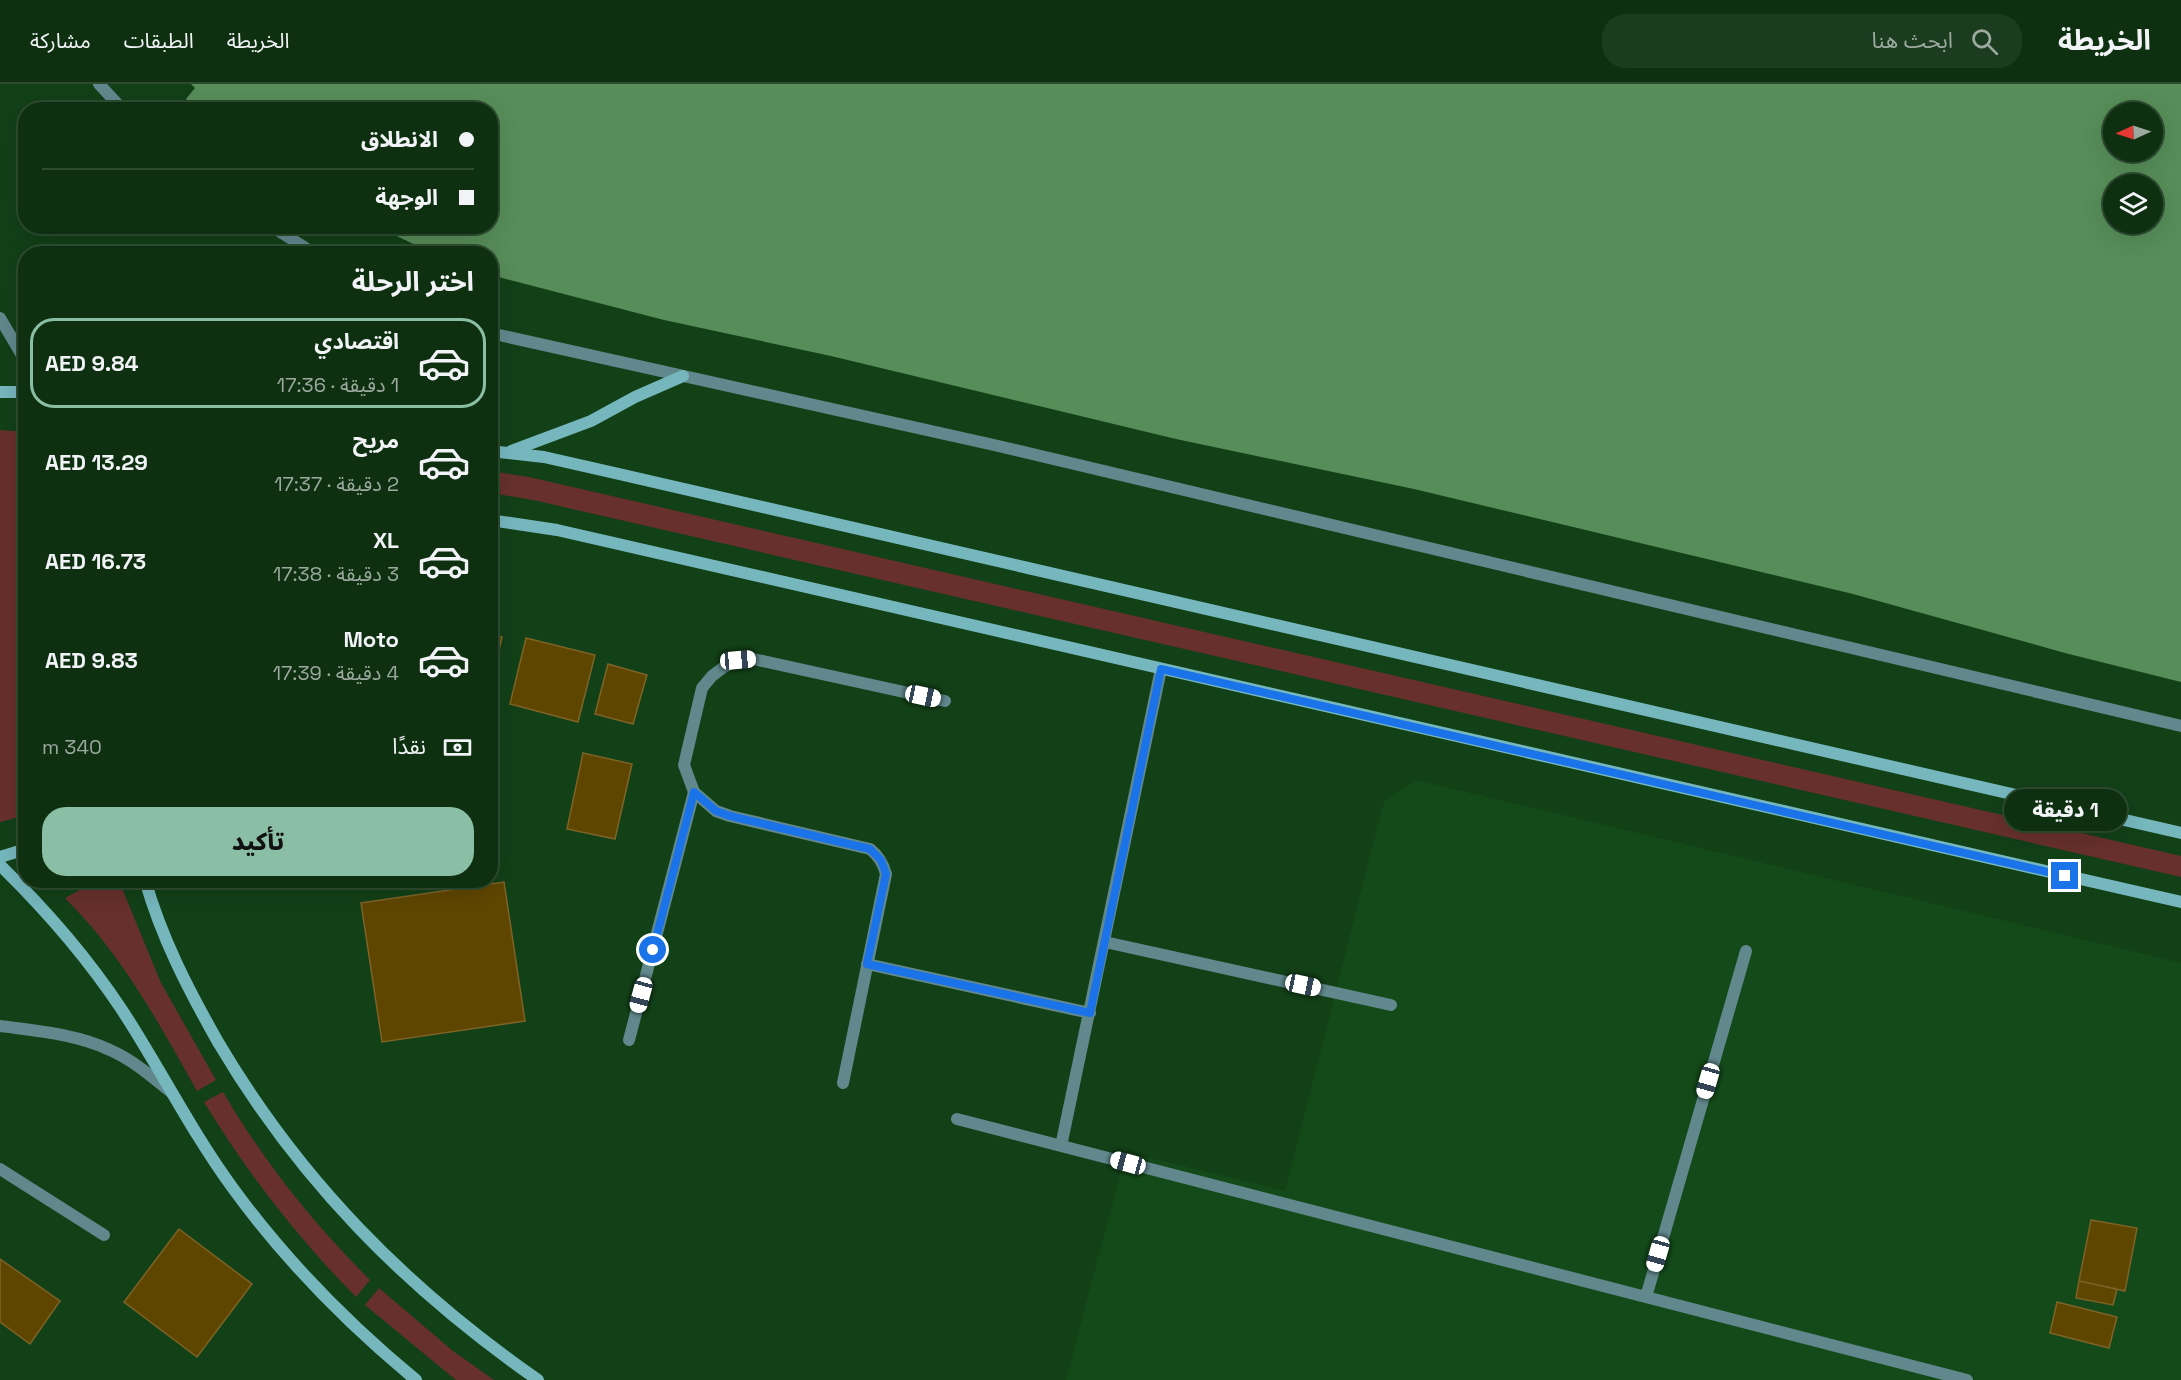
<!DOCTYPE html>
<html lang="ar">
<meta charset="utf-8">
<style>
body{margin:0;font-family:"Space Grotesk","Noto Sans Arabic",sans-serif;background:#1c3c1f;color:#f1f3f6;direction:rtl;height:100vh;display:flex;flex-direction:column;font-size:22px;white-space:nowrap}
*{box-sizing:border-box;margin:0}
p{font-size:20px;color:#9ba99f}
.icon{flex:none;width:33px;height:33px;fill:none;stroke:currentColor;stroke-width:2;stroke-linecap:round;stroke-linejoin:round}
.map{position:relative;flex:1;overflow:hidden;direction:ltr}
.drawer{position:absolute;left:18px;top:162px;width:480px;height:642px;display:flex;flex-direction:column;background:#0e3011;border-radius:24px;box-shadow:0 6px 24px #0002,0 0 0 2px #2e4b31;direction:rtl}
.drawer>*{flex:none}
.top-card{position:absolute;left:18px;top:18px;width:480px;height:132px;border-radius:24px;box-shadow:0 6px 24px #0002,0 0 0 2px #2e4b31;direction:rtl;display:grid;align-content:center;height:132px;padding:0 24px;background:#0e3011}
.needle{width:39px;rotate:267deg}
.controls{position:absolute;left:2103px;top:18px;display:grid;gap:12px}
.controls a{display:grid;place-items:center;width:60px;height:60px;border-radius:50%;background:#0e3011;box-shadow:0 6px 24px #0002,0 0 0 2px #2e4b31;font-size:30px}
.end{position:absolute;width:27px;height:27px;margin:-14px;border:8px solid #1a73e8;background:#fff;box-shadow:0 0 0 3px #fff}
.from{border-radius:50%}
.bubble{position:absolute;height:42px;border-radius:21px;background:#0e3011;box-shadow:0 6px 24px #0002,0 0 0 2px #2e4b31;font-size:20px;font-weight:800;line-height:42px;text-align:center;direction:rtl}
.car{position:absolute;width:18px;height:36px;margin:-18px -9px;border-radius:8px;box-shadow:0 0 4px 2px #0007;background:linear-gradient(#fff 24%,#345 0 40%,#fff 0 76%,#345 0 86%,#fff 0)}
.top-card b{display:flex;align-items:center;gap:21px;height:57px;font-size:22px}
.top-card b+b{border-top:2px solid #2e4b31}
.top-card i{width:15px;height:15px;background:#f1f3f6}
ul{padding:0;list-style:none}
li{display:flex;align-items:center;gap:18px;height:90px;margin:0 12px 9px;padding:0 12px;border:3px solid transparent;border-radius:24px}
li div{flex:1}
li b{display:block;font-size:22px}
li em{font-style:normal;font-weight:800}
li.current{border-color:#8abfa5}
li>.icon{width:54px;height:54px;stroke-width:1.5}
h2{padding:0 24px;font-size:27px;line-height:72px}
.pay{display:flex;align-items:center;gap:15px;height:66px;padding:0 24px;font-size:22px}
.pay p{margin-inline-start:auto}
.primary-button{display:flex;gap:12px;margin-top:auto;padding:12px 24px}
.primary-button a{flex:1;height:69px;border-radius:24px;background:#8abfa5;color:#111;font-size:24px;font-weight:800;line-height:69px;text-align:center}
header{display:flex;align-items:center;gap:36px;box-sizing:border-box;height:84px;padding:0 30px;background:#0e3011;border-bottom:2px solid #2e4b31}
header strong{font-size:28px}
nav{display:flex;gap:33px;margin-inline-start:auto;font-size:21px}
.search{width:420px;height:54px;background:#1c3c1f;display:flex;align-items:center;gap:15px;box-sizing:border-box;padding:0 21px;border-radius:24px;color:#9ba99f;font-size:22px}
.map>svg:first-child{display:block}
.built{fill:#144a1a}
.green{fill:#67302c}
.water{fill:#578d59;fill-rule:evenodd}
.building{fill:#5f4600;stroke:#7e6327;stroke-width:1.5}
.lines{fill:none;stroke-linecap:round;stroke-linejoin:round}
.service{stroke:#61888d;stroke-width:12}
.minor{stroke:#61888d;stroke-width:12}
.tertiary{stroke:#61888d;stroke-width:12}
.secondary{stroke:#76b7be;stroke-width:12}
.route{stroke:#1a73e8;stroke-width:8}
</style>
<header>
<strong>الخريطة</strong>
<div class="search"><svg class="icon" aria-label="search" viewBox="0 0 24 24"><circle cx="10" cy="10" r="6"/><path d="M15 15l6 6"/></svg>ابحث هنا</div>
<nav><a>الخريطة</a><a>الطبقات</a><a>مشاركة</a></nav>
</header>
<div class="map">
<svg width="2181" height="1296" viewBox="0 0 2181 1296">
<rect width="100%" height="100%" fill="#124017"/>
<path class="built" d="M1416 696 2181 879V1296H1066L1126 1068 1285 1107 1384 718Z"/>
<path class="green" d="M0 346 25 348 26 731 0 738Z
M491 387 529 393 2181 772V793L533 416 491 409Z
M99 796 119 797 161 899 216 996 197 1007C157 936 123 872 65 814Z
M223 1008C264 1078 312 1138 370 1196L356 1213C297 1153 248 1090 204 1018Z
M379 1204 453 1267 494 1296H456L365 1221Z"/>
<path class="water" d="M191 0H2181V598L2065 569 1853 510 1414 405 1176 355 831 272 664 236 502 194 491 191 490 170 432 169 378 143 490 142V26L196 25 186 15 195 4ZM2114 28H2152V68H2114ZM2114 100H2152V140H2114Z"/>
<path class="building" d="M490 550 502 553 490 606Z
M526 554 595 571 578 638 510 620Z
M608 580 647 591 633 640 595 630Z
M583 669 632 680 615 755 567 745Z
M504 798 525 937 382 958 361 819Z
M2091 1136 2137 1144 2125 1207 2079 1197Z
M179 1145 252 1200 197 1273 124 1218Z
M0 1175 60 1217 30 1260 0 1238Z
M2079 1197 2117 1205 2113 1221 2076 1214Z
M2057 1218 2117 1233 2109 1264 2050 1249Z"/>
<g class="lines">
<path class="service" d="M1105 858 1391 921
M867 880 1090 929
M0 942C37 947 76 950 110 966 133 976 152 993 171 1008
M629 956 694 708
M843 999 886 790C883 779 879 772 870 765L730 732 716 727 694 708 684 681 702 604 712 592 724 583 738 576 753 575 945 617
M957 1035 1967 1296
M1061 1062 1161 585
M0 1085 104 1151
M1646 1213 1746 867"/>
<path class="minor" d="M99 0 123 26
M271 142 315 170
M490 249 994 361 2181 642"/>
<path class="tertiary" d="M0 234 26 278"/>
<path class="secondary" d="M0 308H26
M490 367 544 373 619 390 2181 749
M511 367 591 337 635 313 683 292
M490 436 557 446 2181 818
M0 773 26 765
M0 781C45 825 87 873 122 926 160 984 191 1047 232 1103 285 1176 347 1239 416 1296
M145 796C162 855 188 905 218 958 300 1097 406 1204 538 1296"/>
</g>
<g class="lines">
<path class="route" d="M653 866 694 708 716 727 730 732 870 765 881 776 886 790 867 880 1090 929 1161 585 2065 792"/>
</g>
</svg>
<div class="controls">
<a><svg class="needle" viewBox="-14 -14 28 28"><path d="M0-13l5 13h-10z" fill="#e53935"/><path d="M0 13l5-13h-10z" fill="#9ba99f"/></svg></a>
<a><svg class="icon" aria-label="layers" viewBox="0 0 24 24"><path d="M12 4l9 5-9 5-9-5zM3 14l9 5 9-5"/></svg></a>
</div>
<i class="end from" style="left:653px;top:866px"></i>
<i class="end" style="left:2065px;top:792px"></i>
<div class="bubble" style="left:2004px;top:705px;width:123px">1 دقيقة</div>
<i class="car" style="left:738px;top:576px;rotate:85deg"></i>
<i class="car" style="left:923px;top:612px;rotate:102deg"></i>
<i class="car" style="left:1303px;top:901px;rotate:102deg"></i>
<i class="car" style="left:641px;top:911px;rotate:195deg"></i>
<i class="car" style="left:1708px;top:997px;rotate:196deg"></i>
<i class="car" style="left:1128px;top:1079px;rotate:285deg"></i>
<i class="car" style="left:1658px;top:1170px;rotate:196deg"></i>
<div class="top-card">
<b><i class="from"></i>الانطلاق</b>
<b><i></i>الوجهة</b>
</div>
<section class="drawer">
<h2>اختر الرحلة</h2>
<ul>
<li class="current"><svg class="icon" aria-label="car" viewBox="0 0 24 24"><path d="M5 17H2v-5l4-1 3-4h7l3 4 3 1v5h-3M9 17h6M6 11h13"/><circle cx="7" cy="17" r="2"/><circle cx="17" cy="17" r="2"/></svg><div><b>اقتصادي</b><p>1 دقيقة · 17:36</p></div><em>AED 9.84</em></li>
<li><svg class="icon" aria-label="car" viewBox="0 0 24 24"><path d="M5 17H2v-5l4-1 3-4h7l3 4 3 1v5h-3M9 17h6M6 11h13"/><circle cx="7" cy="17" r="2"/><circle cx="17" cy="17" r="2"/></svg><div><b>مريح</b><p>2 دقيقة · 17:37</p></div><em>AED 13.29</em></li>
<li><svg class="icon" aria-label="car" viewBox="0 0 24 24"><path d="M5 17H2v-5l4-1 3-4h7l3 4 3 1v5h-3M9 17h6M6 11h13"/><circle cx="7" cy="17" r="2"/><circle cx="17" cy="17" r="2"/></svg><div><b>XL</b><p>3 دقيقة · 17:38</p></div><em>AED 16.73</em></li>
<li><svg class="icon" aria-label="car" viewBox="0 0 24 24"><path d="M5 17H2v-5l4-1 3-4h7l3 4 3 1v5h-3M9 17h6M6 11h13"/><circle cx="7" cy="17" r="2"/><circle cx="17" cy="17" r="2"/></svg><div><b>Moto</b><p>4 دقيقة · 17:39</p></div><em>AED 9.83</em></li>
</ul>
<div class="pay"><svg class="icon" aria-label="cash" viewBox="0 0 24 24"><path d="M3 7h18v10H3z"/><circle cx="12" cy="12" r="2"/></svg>نقدًا<p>340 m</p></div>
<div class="primary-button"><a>تأكيد</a></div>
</section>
</div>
